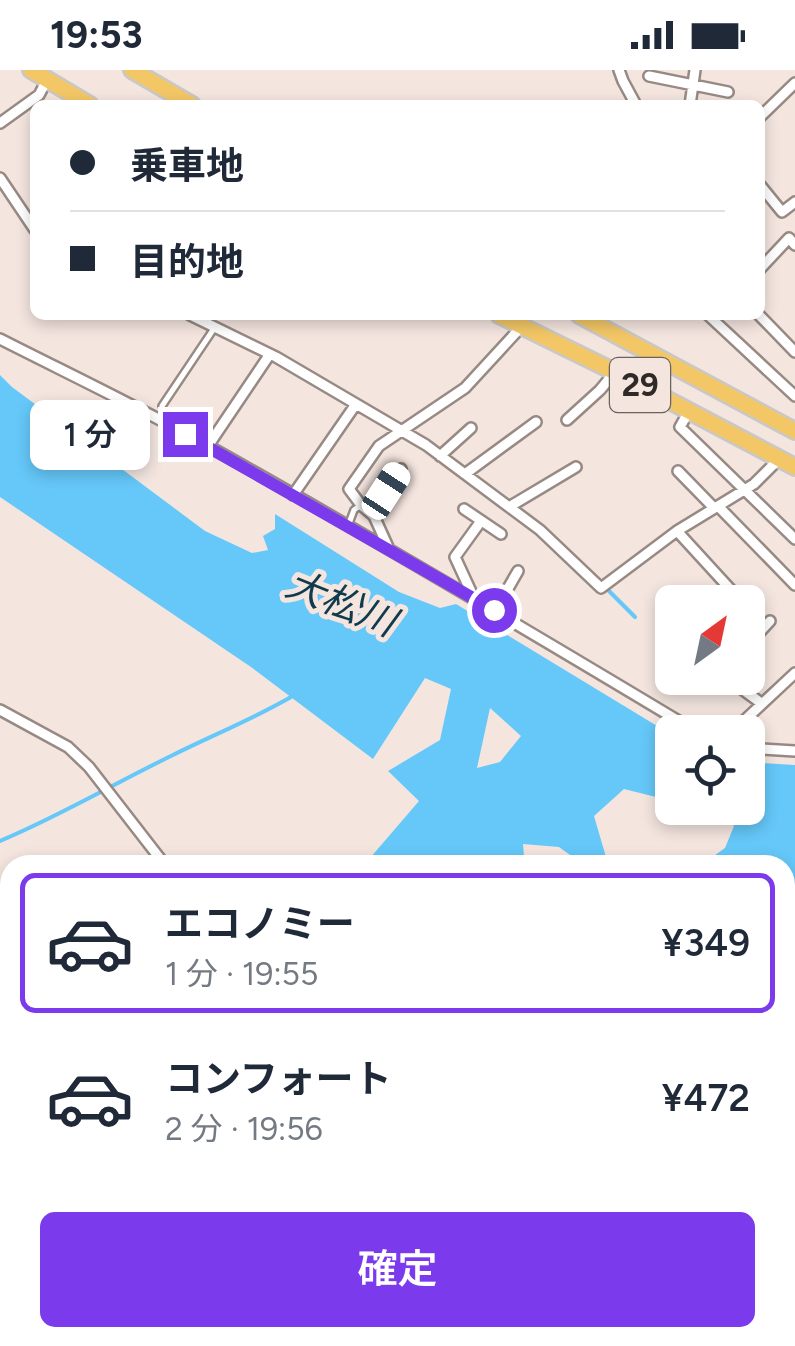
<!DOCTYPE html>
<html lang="ja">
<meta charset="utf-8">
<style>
body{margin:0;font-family:Figtree,"Noto Sans JP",sans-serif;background:#f2f2f3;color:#1f2937;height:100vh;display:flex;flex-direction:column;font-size:38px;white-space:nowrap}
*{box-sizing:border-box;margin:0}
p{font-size:32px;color:#747a83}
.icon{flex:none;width:55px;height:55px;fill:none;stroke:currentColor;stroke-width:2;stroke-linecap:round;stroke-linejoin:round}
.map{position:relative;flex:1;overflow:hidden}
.details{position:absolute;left:0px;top:785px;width:795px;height:492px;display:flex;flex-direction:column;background:#fff;border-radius:30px 30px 0 0;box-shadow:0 5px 15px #0003}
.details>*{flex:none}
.top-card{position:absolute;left:30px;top:30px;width:735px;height:220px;border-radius:15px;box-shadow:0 5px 15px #0003;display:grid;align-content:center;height:220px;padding:0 40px;background:#fff}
.needle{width:65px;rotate:33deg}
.controls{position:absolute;left:655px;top:515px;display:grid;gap:20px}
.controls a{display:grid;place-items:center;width:110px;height:110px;border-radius:15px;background:#fff;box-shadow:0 5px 15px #0003;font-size:50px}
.end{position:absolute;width:45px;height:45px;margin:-22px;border:12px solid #7c3aed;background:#fff;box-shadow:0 0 0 5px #fff}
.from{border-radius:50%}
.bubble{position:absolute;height:70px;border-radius:15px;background:#fff;box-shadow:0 5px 15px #0003;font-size:32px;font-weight:600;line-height:70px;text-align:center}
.car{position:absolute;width:30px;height:60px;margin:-30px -15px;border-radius:12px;box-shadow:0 0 8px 2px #0007;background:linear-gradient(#fff 24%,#345 0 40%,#fff 0 76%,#345 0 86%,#fff 0)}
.top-card b{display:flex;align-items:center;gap:35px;height:95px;font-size:38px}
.top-card b+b{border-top:2px solid #e0e1e3}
.top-card i{width:25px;height:25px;background:#1f2937}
ul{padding:18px 0 0;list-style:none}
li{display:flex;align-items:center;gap:30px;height:140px;margin:0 20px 15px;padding:0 20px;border:5px solid transparent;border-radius:15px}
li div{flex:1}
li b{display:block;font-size:38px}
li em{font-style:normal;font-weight:600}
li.selected{border-color:#7c3aed}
li>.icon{width:90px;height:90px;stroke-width:1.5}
.cta{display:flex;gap:20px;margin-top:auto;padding:20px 40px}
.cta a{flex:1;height:115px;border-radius:15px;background:#7c3aed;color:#fff;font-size:40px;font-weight:600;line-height:115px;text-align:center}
.status{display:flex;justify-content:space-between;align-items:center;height:70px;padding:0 50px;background:#fff;direction:ltr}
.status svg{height:28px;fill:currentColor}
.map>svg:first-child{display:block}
.water{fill:#65c8f9;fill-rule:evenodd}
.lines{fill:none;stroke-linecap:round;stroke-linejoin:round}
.stream{stroke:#65c8f9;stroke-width:4}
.lane-casing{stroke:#978a84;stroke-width:10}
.street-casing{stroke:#978a84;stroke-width:14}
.secondary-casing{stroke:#978a84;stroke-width:19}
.primary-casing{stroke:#c9c8c7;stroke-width:20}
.lane{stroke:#fff;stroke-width:5}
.street{stroke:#fff;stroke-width:9}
.secondary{stroke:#fff;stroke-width:14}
.primary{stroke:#f3c766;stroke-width:15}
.route{stroke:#7c3aed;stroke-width:12}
.labels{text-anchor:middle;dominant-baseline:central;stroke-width:10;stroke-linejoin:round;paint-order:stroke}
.shield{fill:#f4e5df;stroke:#6a625f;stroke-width:2.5}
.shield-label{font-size:32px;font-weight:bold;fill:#2f2a28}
.water-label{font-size:38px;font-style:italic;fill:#103b4f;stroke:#f4e5df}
</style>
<div class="status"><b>19:53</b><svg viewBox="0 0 49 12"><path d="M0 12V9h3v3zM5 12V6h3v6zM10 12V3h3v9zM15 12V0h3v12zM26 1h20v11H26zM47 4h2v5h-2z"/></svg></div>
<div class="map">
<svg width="795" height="1276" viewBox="0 0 795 1276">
<rect width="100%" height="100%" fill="#f4e5df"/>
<path class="water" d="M0 305 12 317 205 461 252 483 268 480 263 466 275 459V444L399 522 440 538 456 534 672 665V731L624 719 594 746 606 787 613 795H584L559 777 523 774 524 786 528 795H364L419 731 388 701 440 670 451 619 425 608 373 689 251 597 0 427ZM490 638 521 666 500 692 477 698Z
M748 692 795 695V836L785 837V795H701L725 778 734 756 721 744 696 738H748Z
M795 953V1276H0V1152L10 1150V1268H785V955Z"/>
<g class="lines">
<path class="stream" d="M608 520 635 547
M0 771C60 746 115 713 173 685 213 665 253 649 291 627"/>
<defs>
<path id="lane" d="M162 336 215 257
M348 456 354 440 361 435"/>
<path id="street" d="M619 0 623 11 636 35
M649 6 728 22
M690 35 695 0
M760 47 795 13
M0 53 39 25 47 10
M0 108 35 160
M760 115 782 142 795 132
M760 199 789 168 795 175
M190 245 276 287 426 375 540 460 601 518 677 461 754 414 779 389
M708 245 795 326
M759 245 795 282
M0 269C63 301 128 332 190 366 361 461 529 561 697 662
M689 341 680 357 795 469
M567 350 600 320 615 302
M208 376 270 284
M440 386 471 358
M678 401 714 438
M465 404 536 352
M293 425 356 334
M718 436 795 515
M509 437 576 397
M464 439 501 464
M372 444 401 399
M677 461 742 532
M388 477 374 446 361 435 349 419 379 376 465 318 522 256
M473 526 455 487 481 451
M748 539 763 556
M495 541 518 501
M758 564 770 551
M727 608 761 633
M0 640 68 677 89 697 165 795
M732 662 795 603
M748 678 795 681
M0 1012 10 1002
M0 1029 10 1028"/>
<path id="secondary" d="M785 888 795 887
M0 1042 10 1039"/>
<path id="primary" d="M31 0 90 35
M132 0 192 35
M499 245 615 302 795 397
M579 245 795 361"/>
</defs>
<use href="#lane" class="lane-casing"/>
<use href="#street" class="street-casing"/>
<use href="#secondary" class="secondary-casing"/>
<use href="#primary" class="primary-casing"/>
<use href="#lane" class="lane"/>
<use href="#street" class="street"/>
<use href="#secondary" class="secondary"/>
<use href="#primary" class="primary"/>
</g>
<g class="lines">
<path class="route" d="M185 364 494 540"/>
</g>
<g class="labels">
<rect class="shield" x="610" y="288" width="60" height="54" rx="8"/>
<g class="shield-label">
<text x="640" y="315">29</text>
</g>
<g class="water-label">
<text transform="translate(341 533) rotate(22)">大松川</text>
</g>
</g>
</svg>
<div class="controls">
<a><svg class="needle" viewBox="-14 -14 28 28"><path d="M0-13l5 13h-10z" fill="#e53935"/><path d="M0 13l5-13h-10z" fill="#747a83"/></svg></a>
<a><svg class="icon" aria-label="locate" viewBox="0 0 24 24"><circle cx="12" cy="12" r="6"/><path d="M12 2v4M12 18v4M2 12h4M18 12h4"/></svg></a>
</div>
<i class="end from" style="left:494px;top:540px"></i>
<i class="end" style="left:185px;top:364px"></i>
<div class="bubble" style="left:30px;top:330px;width:120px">1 分</div>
<i class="car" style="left:386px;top:421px;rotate:33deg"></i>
<div class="top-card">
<b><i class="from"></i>乗車地</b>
<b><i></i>目的地</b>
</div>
<section class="details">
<ul>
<li class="selected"><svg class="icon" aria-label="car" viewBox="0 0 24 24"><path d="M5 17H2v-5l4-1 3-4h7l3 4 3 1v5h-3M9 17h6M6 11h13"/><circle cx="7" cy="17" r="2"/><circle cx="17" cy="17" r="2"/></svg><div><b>エコノミー</b><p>1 分 · 19:55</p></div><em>¥349</em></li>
<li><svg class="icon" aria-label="car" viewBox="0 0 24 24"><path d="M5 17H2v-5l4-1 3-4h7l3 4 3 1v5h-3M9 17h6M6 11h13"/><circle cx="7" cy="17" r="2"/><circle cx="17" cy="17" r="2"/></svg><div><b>コンフォート</b><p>2 分 · 19:56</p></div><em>¥472</em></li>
</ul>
<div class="cta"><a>確定</a></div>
</section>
</div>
